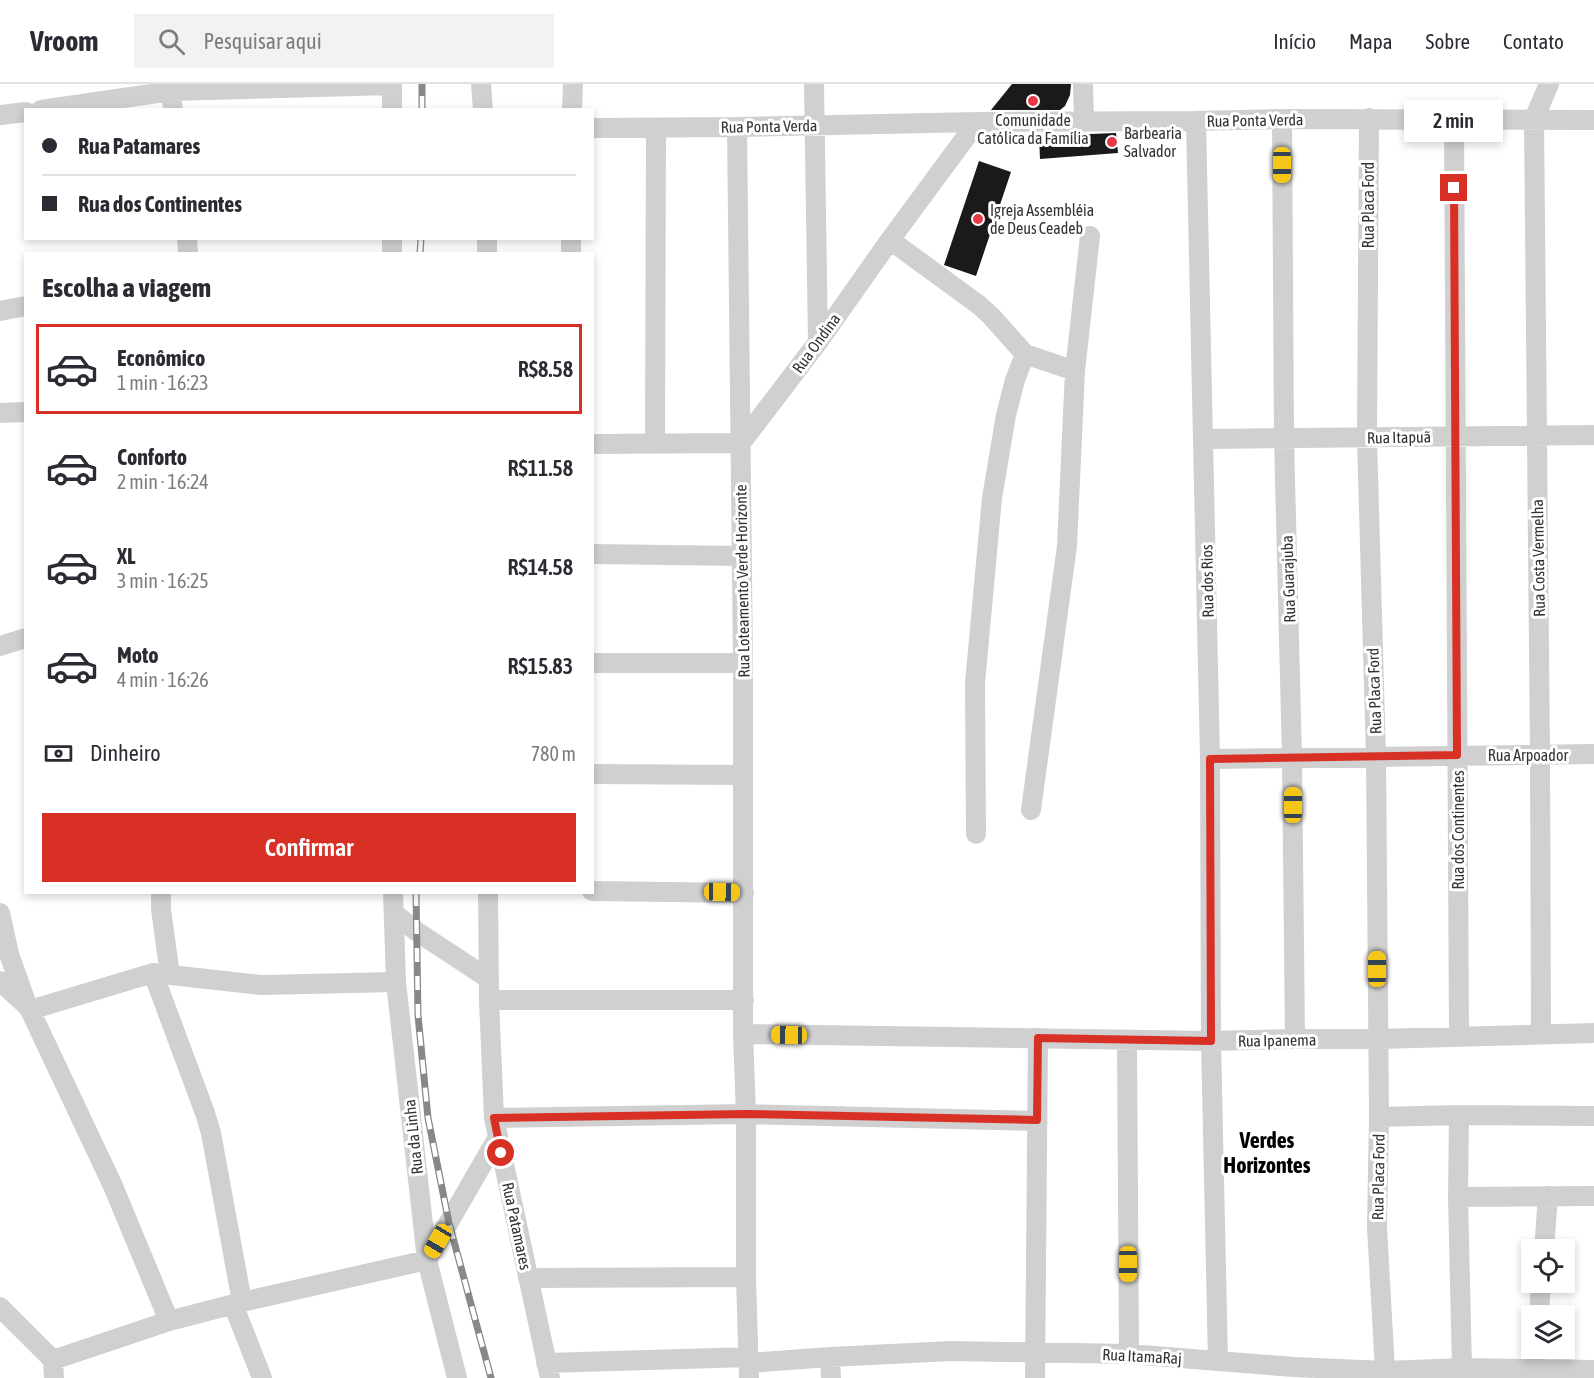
<!DOCTYPE html>
<html lang="pt">
<meta charset="utf-8">
<style>
body{margin:0;font-family:"Asap Condensed",sans-serif;background:#f2f2f3;color:#2b2b33;height:100vh;display:flex;flex-direction:column;font-size:22px;white-space:nowrap}
*{box-sizing:border-box;margin:0}
p{font-size:20px;color:#7c7c81}
.icon{flex:none;width:33px;height:33px;fill:none;stroke:currentColor;stroke-width:2;stroke-linecap:round;stroke-linejoin:round}
.map{position:relative;flex:1;overflow:hidden}
.side{position:absolute;left:24px;top:168px;width:570px;height:642px;display:flex;flex-direction:column;background:#fff;border-radius:0px;box-shadow:0 3px 9px #0003}
.side>*{flex:none}
.banner{position:absolute;left:24px;top:24px;width:570px;height:132px;border-radius:0px;box-shadow:0 3px 9px #0003;display:grid;align-content:center;height:132px;padding:0 18px;background:#fff}
.controls{position:absolute;left:1521px;top:1155px;display:grid;gap:12px}
.controls a{display:grid;place-items:center;width:54px;height:54px;border-radius:0px;background:#fff;box-shadow:0 3px 9px #0003;font-size:30px}
.end{position:absolute;width:27px;height:27px;margin:-14px;border:8px solid #d93025;background:#fff;box-shadow:0 0 0 3px #fff}
.from{border-radius:50%}
.bubble{position:absolute;height:42px;border-radius:0px;background:#fff;box-shadow:0 3px 9px #0003;font-size:20px;font-weight:600;line-height:42px;text-align:center}
.car{position:absolute;width:18px;height:36px;margin:-18px -9px;border-radius:8px;box-shadow:0 0 4px 2px #0007;background:linear-gradient(#f5c518 24%,#345 0 40%,#f5c518 0 76%,#345 0 86%,#f5c518 0)}
.banner b{display:flex;align-items:center;gap:21px;height:57px;font-size:22px}
.banner b+b{border-top:2px solid #e1e1e2}
.banner i{width:15px;height:15px;background:#2b2b33}
ul{padding:0;list-style:none}
li{display:flex;align-items:center;gap:18px;height:90px;margin:0 12px 9px;padding:0 6px;border:3px solid transparent;border-radius:0px}
li div{flex:1}
li b{display:block;font-size:22px}
li em{font-style:normal;font-weight:600}
li.current{border-color:#d93025}
li>.icon{width:54px;height:54px;stroke-width:1.5}
h2{padding:0 18px;font-size:27px;line-height:72px}
.pay{display:flex;align-items:center;gap:15px;height:66px;padding:0 18px;font-size:22px}
.pay p{margin-inline-start:auto}
.cta{display:flex;gap:12px;margin-top:auto;padding:12px 18px}
.cta a{flex:1;height:69px;border-radius:0px;background:#d93025;color:#fff;font-size:24px;font-weight:600;line-height:69px;text-align:center}
header{display:flex;align-items:center;gap:36px;box-sizing:border-box;height:84px;padding:0 30px;background:#fff;border-bottom:2px solid #e1e1e2}
header strong{font-size:28px}
nav{display:flex;gap:33px;margin-inline-start:auto;font-size:21px}
.search{width:420px;height:54px;background:#f2f2f3;display:flex;align-items:center;gap:15px;box-sizing:border-box;padding:0 21px;border-radius:0px;color:#7c7c81;font-size:22px}
.map>svg:first-child{display:block}
.building{fill:#1a1a1a}
.lines{fill:none;stroke-linecap:round;stroke-linejoin:round}
.street{stroke:#d0d0d0;stroke-width:20}
.rail-casing{stroke:#888;stroke-width:7}
.rail{stroke:#fff;stroke-width:4.5;stroke-dasharray:14;stroke-linecap:butt}
.route{stroke:#d93025;stroke-width:8}
.poi-dot{fill:#e63946;stroke:#fff;stroke-width:2}
.labels{text-anchor:middle;dominant-baseline:central;stroke-width:6;stroke-linejoin:round;paint-order:stroke}
.poi-label{font-size:16px;fill:#333;stroke:#fff;text-anchor:start}
.street-label{font-size:16px;fill:#333;stroke:#fff}
.district-label{font-size:22px;font-weight:bold;fill:#000;stroke:#fff}
</style>
<header>
<strong>Vroom</strong>
<div class="search"><svg class="icon" aria-label="search" viewBox="0 0 24 24"><circle cx="10" cy="10" r="6"/><path d="M15 15l6 6"/></svg>Pesquisar aqui</div>
<nav><a>Início</a><a>Mapa</a><a>Sobre</a><a>Contato</a></nav>
</header>
<div class="map">
<svg width="1594" height="1294" viewBox="0 0 1594 1294">
<rect width="100%" height="100%" fill="#fff"/>
<path class="building" d="M1012 0H1071L1070 11 1065 22 1060 26H991Z
M1116 49 1118 69 1040 75 1039 52Z
M979 77 1011 88 976 192 944 181Z"/>
<g class="lines">
<path class="street" d="M170 0 173 26
M481 0 483 26
M814 0 818 258
M1083 0 1084 38
M41 26 171 7 392 1
M392 26V0
M572 26 573 0
M0 31 26 28
M1369 34 1367 354 1376 673 1379 1033 1377 1143 1385 1287
M1282 35 1284 355 1292 674 1295 955
M1454 36 1459 953
M1196 37 1210 675 1211 957 1218 1277
M737 43 743 579V950L746 1030V1193L749 1294
M592 44 737 43 977 38 1196 37 1282 35 1594 36
M187 154 188 170
M487 154V170
M890 156 979 221 991 232 1025 270 1075 287
M392 170V154
M571 170V154
M0 227 26 222
M0 329 26 328
M1204 355 1594 351
M592 360 741 359 818 258 890 156 977 38
M655 360 656 44
M592 470 741 472
M0 562 26 554
M592 579H743
M1210 675 1594 670
M592 690 743 691
M1031 726 1067 462 1075 287 1090 152
M976 750 975 599 992 414 1006 331 1015 296 1025 270
M592 807 744 809
M161 808V825L170 891
M393 808 396 898 427 1176 457 1294
M488 808 489 916 494 1034 550 1294
M0 829 9 870 26 918
M394 829 416 847 489 895
M153 889 205 1029 211 1049 242 1218
M0 897 27 922 30 926 113 1102 169 1237
M489 916H744
M30 926 153 889 261 901 396 898
M743 950 1211 957 1295 955H1378L1594 949
M1541 951 1540 670 1534 35 1549 0
M1127 957 1129 1270
M1459 1031 1458 1113 1462 1284
M1379 1033 1459 1031 1594 1032
M494 1034 746 1030 1037 1037
M1458 1113 1594 1112
M1544 1166 1548 1112
M528 1194 746 1193
M233 1220 262 1294
M0 1223 53 1276 54 1294
M1539 1232 1541 1198
M830 1273 831 1294
M53 1276 169 1237 242 1218 427 1176 498 1053
M546 1279 749 1273
M749 1279 830 1273 951 1267 1129 1270 1294 1283 1385 1287 1462 1284 1594 1286
M1035 1294 1038 954
M1535 1294 1536 1264"/>
<defs>
<path id="rail" d="M422 26V0
M420 170 421 154
M416 808 418 931 428 1034 449 1139 491 1294"/>
</defs>
<use href="#rail" class="rail-casing"/>
<use href="#rail" class="rail"/>
</g>
<g class="lines">
<path class="route" d="M501 1069 494 1034 746 1030 1037 1036 1038 954 1211 957 1210 675 1457 671 1454 104"/>
</g>
<g class="poi-dot">
<circle cx="1033" cy="17" r="6"/>
<circle cx="1112" cy="58" r="6"/>
<circle cx="978" cy="135" r="6"/>
</g>
<g class="labels">
<g class="poi-label">
<text x="1033" y="36" text-anchor="middle">Comunidade<tspan x="1033" dy="18">Católica da Família</tspan></text>
<text x="1124" y="49">Barbearia<tspan x="1124" dy="18">Salvador</tspan></text>
<text x="990" y="126">Igreja Assembléia<tspan x="990" dy="18">de Deus Ceadeb</tspan></text>
</g>
<g class="street-label">
<text transform="translate(1255 36) rotate(-1)">Rua Ponta Verda</text>
<text transform="translate(769 42) rotate(-1)">Rua Ponta Verda</text>
<text transform="translate(1368 121) rotate(-90)">Rua Placa Ford</text>
<text transform="translate(816 259) rotate(-54)">Rua Ondina</text>
<text transform="translate(1399 353) rotate(-1)">Rua Itapuã</text>
<text transform="translate(1538 474) rotate(-91)">Rua Costa Vermelha</text>
<text transform="translate(1288 495) rotate(-92)">Rua Guarajuba</text>
<text transform="translate(742 497) rotate(-91)">Rua Loteamento Verde Horizonte</text>
<text transform="translate(1207 497) rotate(-91)">Rua dos Rios</text>
<text transform="translate(1374 607) rotate(-92)">Rua Placa Ford</text>
<text x="1528" y="671">Rua Arpoador</text>
<text transform="translate(1458 746) rotate(-90)">Rua dos Continentes</text>
<text transform="translate(1277 956) rotate(-1)">Rua Ipanema</text>
<text transform="translate(413 1053) rotate(-96)">Rua da Linha</text>
<text transform="translate(1378 1093) rotate(-89)">Rua Placa Ford</text>
<text transform="translate(517 1142) rotate(78)">Rua Patamares</text>
<text transform="translate(1142 1272) rotate(3)">Rua ItamaRaj</text>
</g>
<g class="district-label">
<text x="1267" y="1056">Verdes<tspan x="1267" dy="25">Horizontes</tspan></text>
</g>
</g>
</svg>
<div class="controls">
<a><svg class="icon" aria-label="locate" viewBox="0 0 24 24"><circle cx="12" cy="12" r="6"/><path d="M12 2v4M12 18v4M2 12h4M18 12h4"/></svg></a>
<a><svg class="icon" aria-label="layers" viewBox="0 0 24 24"><path d="M12 4l9 5-9 5-9-5zM3 14l9 5 9-5"/></svg></a>
</div>
<i class="end from" style="left:501px;top:1069px"></i>
<i class="end" style="left:1454px;top:104px"></i>
<div class="bubble" style="left:1404px;top:16px;width:99px">2 min</div>
<i class="car" style="left:1282px;top:81px;rotate:180deg"></i>
<i class="car" style="left:1293px;top:721px;rotate:0deg"></i>
<i class="car" style="left:722px;top:808px;rotate:91deg"></i>
<i class="car" style="left:1377px;top:885px;rotate:0deg"></i>
<i class="car" style="left:789px;top:951px;rotate:271deg"></i>
<i class="car" style="left:438px;top:1157px;rotate:210deg"></i>
<i class="car" style="left:1128px;top:1180px;rotate:180deg"></i>
<div class="banner">
<b><i class="from"></i>Rua Patamares</b>
<b><i></i>Rua dos Continentes</b>
</div>
<section class="side">
<h2>Escolha a viagem</h2>
<ul>
<li class="current"><svg class="icon" aria-label="car" viewBox="0 0 24 24"><path d="M5 17H2v-5l4-1 3-4h7l3 4 3 1v5h-3M9 17h6M6 11h13"/><circle cx="7" cy="17" r="2"/><circle cx="17" cy="17" r="2"/></svg><div><b>Econômico</b><p>1 min · 16:23</p></div><em>R$8.58</em></li>
<li><svg class="icon" aria-label="car" viewBox="0 0 24 24"><path d="M5 17H2v-5l4-1 3-4h7l3 4 3 1v5h-3M9 17h6M6 11h13"/><circle cx="7" cy="17" r="2"/><circle cx="17" cy="17" r="2"/></svg><div><b>Conforto</b><p>2 min · 16:24</p></div><em>R$11.58</em></li>
<li><svg class="icon" aria-label="car" viewBox="0 0 24 24"><path d="M5 17H2v-5l4-1 3-4h7l3 4 3 1v5h-3M9 17h6M6 11h13"/><circle cx="7" cy="17" r="2"/><circle cx="17" cy="17" r="2"/></svg><div><b>XL</b><p>3 min · 16:25</p></div><em>R$14.58</em></li>
<li><svg class="icon" aria-label="car" viewBox="0 0 24 24"><path d="M5 17H2v-5l4-1 3-4h7l3 4 3 1v5h-3M9 17h6M6 11h13"/><circle cx="7" cy="17" r="2"/><circle cx="17" cy="17" r="2"/></svg><div><b>Moto</b><p>4 min · 16:26</p></div><em>R$15.83</em></li>
</ul>
<div class="pay"><svg class="icon" aria-label="cash" viewBox="0 0 24 24"><path d="M3 7h18v10H3z"/><circle cx="12" cy="12" r="2"/></svg>Dinheiro<p>780 m</p></div>
<div class="cta"><a>Confirmar</a></div>
</section>
</div>
